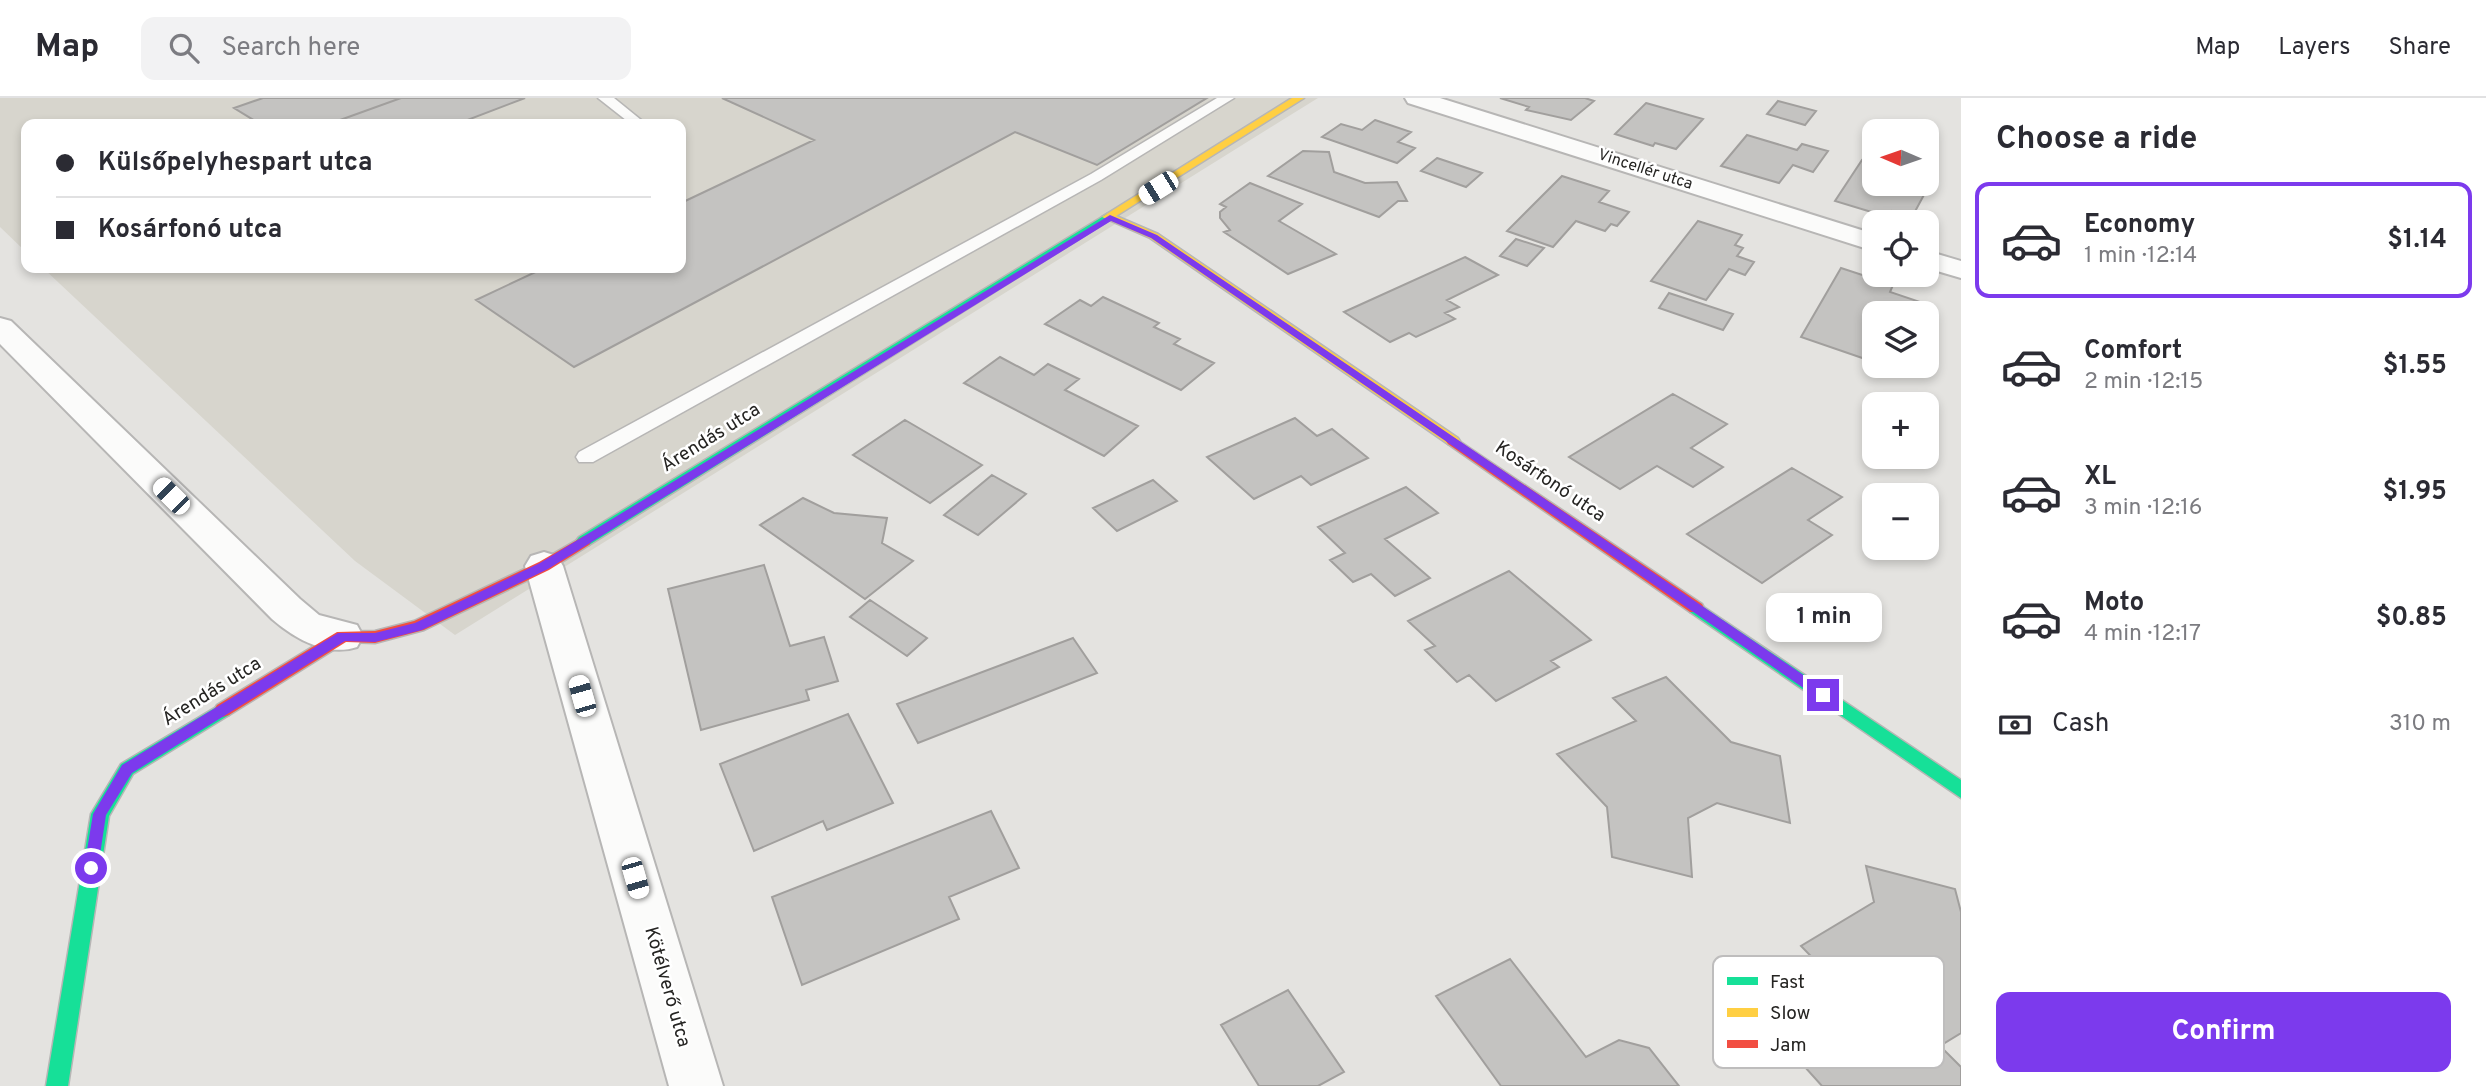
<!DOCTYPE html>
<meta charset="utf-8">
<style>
body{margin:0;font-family:Overpass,sans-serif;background:#f2f2f3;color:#2b2b33;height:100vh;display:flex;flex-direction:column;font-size:26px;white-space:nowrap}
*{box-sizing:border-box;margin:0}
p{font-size:23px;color:#7c7c81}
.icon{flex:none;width:38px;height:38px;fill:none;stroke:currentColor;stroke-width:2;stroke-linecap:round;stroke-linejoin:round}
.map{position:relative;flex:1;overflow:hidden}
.drawer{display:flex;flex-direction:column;background:#fff;width:525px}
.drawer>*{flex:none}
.banner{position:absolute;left:21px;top:21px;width:665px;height:154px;border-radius:14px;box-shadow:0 4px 10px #0003;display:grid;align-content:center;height:154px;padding:0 35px;background:#fff}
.needle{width:46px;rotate:272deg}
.buttons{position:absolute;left:1862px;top:21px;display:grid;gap:14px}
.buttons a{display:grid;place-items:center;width:77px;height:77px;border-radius:14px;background:#fff;box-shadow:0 4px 10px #0003;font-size:35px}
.end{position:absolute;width:32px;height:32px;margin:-16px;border:9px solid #7c3aed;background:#fff;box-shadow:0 0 0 4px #fff}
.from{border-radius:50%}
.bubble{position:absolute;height:49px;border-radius:14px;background:#fff;box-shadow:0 4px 10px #0003;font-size:23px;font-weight:700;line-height:49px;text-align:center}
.car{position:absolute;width:21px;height:42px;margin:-21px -10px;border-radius:9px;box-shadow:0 0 5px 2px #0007;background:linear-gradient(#fff 24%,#345 0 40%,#fff 0 76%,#345 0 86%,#fff 0)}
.banner b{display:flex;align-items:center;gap:24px;height:66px;font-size:26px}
.banner b+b{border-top:2px solid #e1e1e2}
.banner i{width:18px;height:18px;background:#2b2b33}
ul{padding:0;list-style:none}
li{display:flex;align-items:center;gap:21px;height:116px;margin:0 14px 10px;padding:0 21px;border:4px solid transparent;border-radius:14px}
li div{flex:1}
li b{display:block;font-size:26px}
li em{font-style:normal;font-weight:700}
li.selected{border-color:#7c3aed}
li>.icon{width:63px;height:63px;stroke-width:1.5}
h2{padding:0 35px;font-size:32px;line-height:84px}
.pay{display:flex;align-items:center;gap:18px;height:77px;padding:0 35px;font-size:26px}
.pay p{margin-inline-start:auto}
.primary-button{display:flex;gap:14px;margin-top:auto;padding:14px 35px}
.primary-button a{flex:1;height:80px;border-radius:14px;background:#7c3aed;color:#fff;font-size:28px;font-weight:700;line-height:80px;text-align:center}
header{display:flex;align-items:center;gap:42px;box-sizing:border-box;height:98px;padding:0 35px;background:#fff;border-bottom:2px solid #e1e1e2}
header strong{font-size:33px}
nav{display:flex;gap:38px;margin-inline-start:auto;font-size:24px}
.search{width:490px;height:63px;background:#f2f2f3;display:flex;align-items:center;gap:18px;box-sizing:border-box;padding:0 24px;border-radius:14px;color:#7c7c81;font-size:26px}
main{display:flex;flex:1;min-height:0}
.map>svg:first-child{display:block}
.built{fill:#d7d5cd}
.building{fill:#c4c3c1;stroke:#a19f9d;stroke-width:2}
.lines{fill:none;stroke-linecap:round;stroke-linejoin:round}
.lane-casing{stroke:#b7b6b5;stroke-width:3}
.street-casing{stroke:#b7b6b5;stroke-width:4}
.fast-casing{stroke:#b7b6b5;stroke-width:3}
.slow-casing{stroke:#b7b6b5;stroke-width:3}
.jam-casing{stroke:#b7b6b5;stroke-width:3}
.lane{fill:#fbfbfa;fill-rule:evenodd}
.street{fill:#fbfbfa;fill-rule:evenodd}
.fast{fill:#16e098;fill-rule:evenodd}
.slow{fill:#ffcf43;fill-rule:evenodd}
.jam{fill:#f24e42;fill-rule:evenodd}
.route{fill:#7c3aed}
.labels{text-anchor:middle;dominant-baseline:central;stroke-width:5;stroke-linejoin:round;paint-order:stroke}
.far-street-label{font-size:16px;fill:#252422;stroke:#fff}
.street-label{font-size:19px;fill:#252422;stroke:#fff}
.key{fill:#fff;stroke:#bebdbd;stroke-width:2}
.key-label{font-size:19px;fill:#252422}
</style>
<header>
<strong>Map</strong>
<div class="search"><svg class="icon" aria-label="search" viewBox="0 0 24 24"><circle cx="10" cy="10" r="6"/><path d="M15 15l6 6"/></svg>Search here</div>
<nav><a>Map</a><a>Layers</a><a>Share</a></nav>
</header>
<main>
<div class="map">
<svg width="1961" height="988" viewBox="0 0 1961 988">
<rect width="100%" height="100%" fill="#e4e3e0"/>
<path class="built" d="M0 0H1318L455 537 355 463 43 170H681V26H26V154L0 129Z"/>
<path class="building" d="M263 0H401L329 26H260L234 10Z
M401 0H525L457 26H329Z
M722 0H1207L1097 67 1015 34 574 269 476 202 544 170H681V105L814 42Z
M1500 0H1585L1594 3 1571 22 1526 12 1529 9Z
M1778 3 1816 13 1805 27 1767 16Z
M1646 5 1703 21 1676 51 1655 45 1653 48 1615 36Z
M1375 22 1411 34 1398 44 1415 50 1397 65 1322 39 1341 26 1362 32Z
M1747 37 1797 52 1802 46 1828 53 1813 74 1793 67 1779 85 1721 68Z
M1303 53 1329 54 1334 74 1365 85 1397 84 1407 103H1398L1379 119 1268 78Z
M1437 60 1482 75 1466 89 1421 73Z
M1862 62 1874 66V86H1927V81L1932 82 1912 119 1892 113 1888 119 1835 103Z
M1562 78 1609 93 1599 104 1629 114 1617 128 1611 126 1605 133 1576 123 1553 149 1507 133Z
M1250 85 1302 106 1279 123 1336 156 1288 176 1224 134 1230 132 1220 120V114L1226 109 1220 106Z
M1698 123 1742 137 1735 147 1743 150 1737 158 1754 164 1745 177 1729 171 1706 202 1651 183Z
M1516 141 1544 150 1527 168 1500 158Z
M1465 159 1498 177 1447 202 1459 209 1445 215 1455 221 1416 239 1409 235 1390 244 1344 214Z
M1841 170 1893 187 1890 194 1929 207 1925 215H1874V264L1801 239Z
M1669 195 1733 216 1723 232 1659 210Z
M1103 199 1159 225 1154 229 1180 241 1174 246 1214 265 1181 292 1045 226 1080 202 1091 208Z
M1000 259 1034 277 1048 266 1079 281 1065 292 1138 328 1104 358 964 285Z
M1673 296 1727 326 1691 350 1723 369 1693 389 1657 368 1620 391 1569 359Z
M1295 320 1317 338 1332 331 1368 360 1311 387 1301 378 1254 401 1207 359Z
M905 322 982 367 930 405 853 357Z
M1792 370 1842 399 1808 422 1832 437 1762 485 1687 436Z
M992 377 1026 396 978 437 944 417Z
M1153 382 1177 403 1117 433 1093 410Z
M1406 389 1438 415 1385 441 1430 480 1395 498 1371 476 1353 484 1330 462 1345 455 1318 429Z
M803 400 834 415 887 420 882 445 913 463 865 501 760 427Z
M764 467 790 548 824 539 838 583 806 592 809 602 701 632 668 491Z
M1509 473 1591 542 1551 563 1559 569 1496 603 1469 577 1457 584 1425 552 1435 548 1408 523Z
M870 502 927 540 907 558 850 519Z
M1073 540 1097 575 918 645 897 606Z
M1666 579 1731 644 1780 658 1790 725 1717 705 1688 720 1692 779 1612 759 1607 709 1557 656 1636 623 1613 600Z
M848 616 893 705 827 732 823 723 754 753 720 666Z
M991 713 1019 770 949 799 959 821 802 887 772 799Z
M1866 768 1955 791 1961 814V935L1940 948 1961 969V988H1822L1795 958 1868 917 1801 848 1874 804Z
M1510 861 1586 959 1619 942 1649 950 1679 988H1501L1436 898Z
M1288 892 1344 974 1318 988H1259L1221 927Z"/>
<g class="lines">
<defs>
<path id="lane" d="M598 0H614L646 26H631Z
M1217 0H1234L1101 82 593 364H579L576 359 579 354 1091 76Z"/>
<path id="street" d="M1405 0H1440L1874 136V153L1408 5Z
M1927 153 1961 163V180L1927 170Z
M0 220 11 223 300 501 319 517 357 527 363 538 357 549C327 559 295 541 272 521L0 246Z
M544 454 557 458 563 468 723 988H669L525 468 531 458Z"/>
<path id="fast" d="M1107 116 1112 119 1111 121 589 447H579L576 443 579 439Z
M1696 504 1961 682V700L1690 514 1688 510 1690 506Z
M223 605 229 607 232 612 229 617 133 676 109 718 68 988H46L91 716 121 666Z"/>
<path id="slow" d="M1292 0H1304L1116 118 1158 136 1458 340 1460 343 1458 346H1448L1150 140 1102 119Z"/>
<path id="jam" d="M1453 339 1702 506 1704 510 1702 514H1690L1448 346 1446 343 1448 340Z
M584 438 589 439 592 443 589 447 549 472 424 532 375 545 346 544 229 617 223 619 217 617 214 612 217 607 337 534 375 533 414 523 539 464Z"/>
</defs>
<use href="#lane" class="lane-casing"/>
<use href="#street" class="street-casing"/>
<use href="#fast" class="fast-casing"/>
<use href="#slow" class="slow-casing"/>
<use href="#jam" class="jam-casing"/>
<use href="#lane" class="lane"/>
<use href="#street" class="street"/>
<use href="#fast" class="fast"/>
<use href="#slow" class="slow"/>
<use href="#jam" class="jam"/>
</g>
<path class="route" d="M1110 117 1157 137 1827 593V600H1818L1151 140 1111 123 548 471 422 532 375 544 345 543 132 675 106 717 98 770 91 777 86 775 84 770 93 716 122 667 338 535H375L415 525 540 465Z"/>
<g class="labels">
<g class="far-street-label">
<text transform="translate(1645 72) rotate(18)">Vincellér utca</text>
</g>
<g class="street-label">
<text transform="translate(711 340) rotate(-32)">Árendás utca</text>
<text transform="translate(1550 384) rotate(34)">Kosárfonó utca</text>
<text transform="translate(212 594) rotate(-32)">Árendás utca</text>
<text transform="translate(667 889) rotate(74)">Kötélverő utca</text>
</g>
</g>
<rect x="1713" y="858" width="231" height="112" rx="10" class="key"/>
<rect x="1727" y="879" width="31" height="8" fill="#16e098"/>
<rect x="1727" y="910" width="31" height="9" fill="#ffcf43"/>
<rect x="1727" y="942" width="31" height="8" fill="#f24e42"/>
<g class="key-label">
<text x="1770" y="890">Fast</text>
<text x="1770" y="921">Slow</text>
<text x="1770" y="953">Jam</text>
</g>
</svg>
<div class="buttons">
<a><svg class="needle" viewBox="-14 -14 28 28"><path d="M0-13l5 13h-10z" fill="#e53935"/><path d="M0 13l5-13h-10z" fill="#7c7c81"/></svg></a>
<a><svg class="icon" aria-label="locate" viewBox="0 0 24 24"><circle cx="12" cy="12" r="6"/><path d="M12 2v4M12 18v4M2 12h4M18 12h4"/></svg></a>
<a><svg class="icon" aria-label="layers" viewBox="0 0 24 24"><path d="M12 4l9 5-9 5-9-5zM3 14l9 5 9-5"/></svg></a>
<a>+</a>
<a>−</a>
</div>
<i class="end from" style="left:91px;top:770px"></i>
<i class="end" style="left:1823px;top:597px"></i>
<div class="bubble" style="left:1766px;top:495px;width:116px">1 min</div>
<i class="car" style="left:1158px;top:90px;rotate:238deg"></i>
<i class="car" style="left:171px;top:398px;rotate:315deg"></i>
<i class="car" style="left:582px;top:598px;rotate:344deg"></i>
<i class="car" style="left:635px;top:780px;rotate:164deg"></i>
<div class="banner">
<b><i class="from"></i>Külsőpelyhespart utca</b>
<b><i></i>Kosárfonó utca</b>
</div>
</div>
<section class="drawer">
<h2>Choose a ride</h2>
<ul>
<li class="selected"><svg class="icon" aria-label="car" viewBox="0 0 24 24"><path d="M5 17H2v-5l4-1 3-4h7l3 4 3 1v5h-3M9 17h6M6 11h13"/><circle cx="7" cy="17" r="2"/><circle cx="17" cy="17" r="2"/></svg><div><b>Economy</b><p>1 min · 12:14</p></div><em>$1.14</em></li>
<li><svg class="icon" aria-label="car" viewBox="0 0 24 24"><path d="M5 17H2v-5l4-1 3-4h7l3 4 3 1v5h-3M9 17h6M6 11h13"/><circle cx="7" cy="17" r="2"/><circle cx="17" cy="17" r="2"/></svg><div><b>Comfort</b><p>2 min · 12:15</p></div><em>$1.55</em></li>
<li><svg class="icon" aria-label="car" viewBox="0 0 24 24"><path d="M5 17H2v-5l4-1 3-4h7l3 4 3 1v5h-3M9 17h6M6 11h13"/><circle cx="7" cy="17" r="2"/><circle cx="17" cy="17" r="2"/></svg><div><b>XL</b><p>3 min · 12:16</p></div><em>$1.95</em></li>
<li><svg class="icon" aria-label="car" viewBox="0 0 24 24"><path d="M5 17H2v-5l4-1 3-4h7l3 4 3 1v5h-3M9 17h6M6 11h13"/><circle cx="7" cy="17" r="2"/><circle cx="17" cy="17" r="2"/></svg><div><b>Moto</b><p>4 min · 12:17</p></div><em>$0.85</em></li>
</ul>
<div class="pay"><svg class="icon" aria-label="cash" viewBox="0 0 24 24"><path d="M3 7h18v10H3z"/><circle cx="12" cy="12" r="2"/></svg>Cash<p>310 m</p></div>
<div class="primary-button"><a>Confirm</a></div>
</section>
</main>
